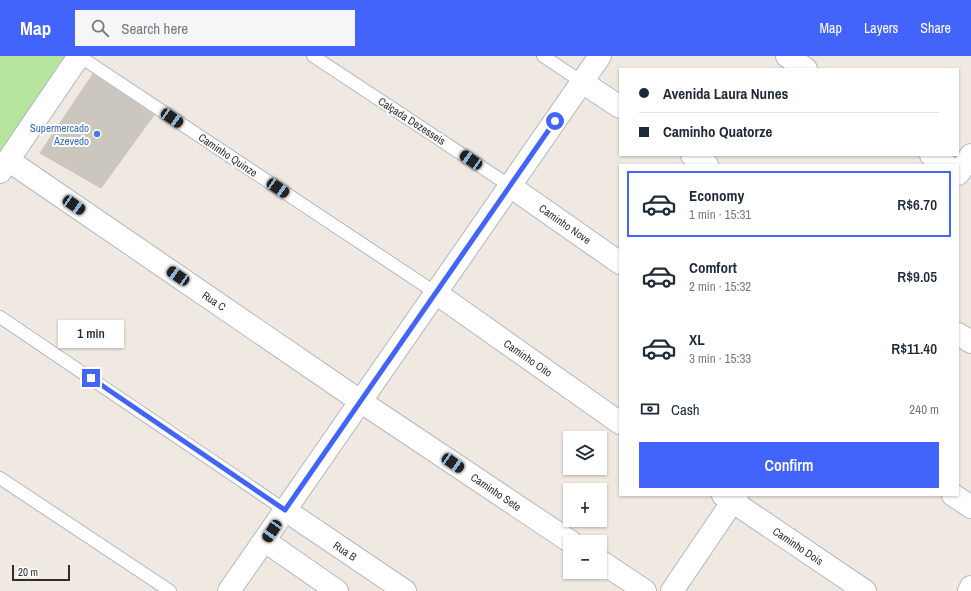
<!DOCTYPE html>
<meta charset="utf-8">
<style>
body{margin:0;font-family:"Archivo Narrow",sans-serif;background:#f6f6f7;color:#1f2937;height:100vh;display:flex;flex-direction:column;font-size:15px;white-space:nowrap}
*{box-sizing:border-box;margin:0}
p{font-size:13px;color:#747a83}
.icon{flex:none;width:22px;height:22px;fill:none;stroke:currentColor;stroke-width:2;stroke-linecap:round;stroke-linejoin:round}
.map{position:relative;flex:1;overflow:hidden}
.side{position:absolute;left:619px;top:108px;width:340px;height:332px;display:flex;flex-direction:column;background:#fff;border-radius:0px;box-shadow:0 1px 3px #0004}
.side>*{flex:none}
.guide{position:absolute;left:619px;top:12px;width:340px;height:88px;border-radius:0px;box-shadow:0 1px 3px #0004;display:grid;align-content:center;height:88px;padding:0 20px;background:#fff}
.buttons{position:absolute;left:563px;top:375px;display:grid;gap:8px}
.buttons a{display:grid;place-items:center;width:44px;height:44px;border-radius:0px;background:#fff;box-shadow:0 1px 3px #0004;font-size:20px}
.scale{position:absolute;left:12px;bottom:10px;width:58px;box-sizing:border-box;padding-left:4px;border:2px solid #2e2e2e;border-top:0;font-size:11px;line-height:14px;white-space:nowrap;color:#2e2e2e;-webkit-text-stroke:3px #fff;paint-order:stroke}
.end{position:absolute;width:18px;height:18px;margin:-9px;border:5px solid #4264fb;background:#fff;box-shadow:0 0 0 2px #fff}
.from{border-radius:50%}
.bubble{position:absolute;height:28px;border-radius:0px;background:#fff;box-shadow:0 1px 3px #0004;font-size:13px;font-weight:600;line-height:28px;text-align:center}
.car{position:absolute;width:12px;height:24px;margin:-12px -6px;border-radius:5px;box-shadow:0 0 3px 1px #0007;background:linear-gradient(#222 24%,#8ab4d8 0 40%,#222 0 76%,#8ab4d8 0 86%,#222 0)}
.guide b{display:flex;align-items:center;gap:14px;height:38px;font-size:15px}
.guide b+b{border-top:1px solid #e0e1e3}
.guide i{width:10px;height:10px;background:#1f2937}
ul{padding:7px 0 0;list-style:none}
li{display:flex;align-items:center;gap:12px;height:66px;margin:0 8px 6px;padding:0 12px;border:2px solid transparent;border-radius:0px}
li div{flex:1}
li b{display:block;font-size:15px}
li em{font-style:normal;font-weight:600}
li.active{border-color:#4264fb}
li>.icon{width:36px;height:36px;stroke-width:1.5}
.pay{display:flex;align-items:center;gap:10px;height:44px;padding:0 20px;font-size:15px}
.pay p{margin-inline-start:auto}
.action{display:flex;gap:8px;margin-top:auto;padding:8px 20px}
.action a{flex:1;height:46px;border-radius:0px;background:#4264fb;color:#fff;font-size:16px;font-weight:600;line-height:46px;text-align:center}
header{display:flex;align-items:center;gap:24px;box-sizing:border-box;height:56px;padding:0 20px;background:#4264fb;color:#fff}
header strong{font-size:19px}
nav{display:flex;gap:22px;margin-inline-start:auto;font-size:14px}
.search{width:280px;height:36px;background:#f6f6f7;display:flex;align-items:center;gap:10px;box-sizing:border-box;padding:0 14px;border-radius:0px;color:#747a83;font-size:15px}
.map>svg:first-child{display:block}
.green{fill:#b6e59e}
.building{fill:#cbc7bf;stroke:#cbc5ba}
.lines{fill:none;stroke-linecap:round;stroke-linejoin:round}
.lane-casing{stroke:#b4b7c1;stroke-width:14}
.street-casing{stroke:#b4b7c1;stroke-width:24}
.secondary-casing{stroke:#b4b7c1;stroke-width:24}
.lane{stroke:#fff;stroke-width:12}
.street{stroke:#fff;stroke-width:22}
.secondary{stroke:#fff;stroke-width:22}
.route{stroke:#4264fb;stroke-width:5}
.shop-dot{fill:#3f7fe0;stroke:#fff;stroke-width:1.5}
.labels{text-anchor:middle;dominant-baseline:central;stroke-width:4;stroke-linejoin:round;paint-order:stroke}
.street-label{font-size:11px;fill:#2e2e2e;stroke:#fff}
.shop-label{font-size:11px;fill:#366cbe;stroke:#fff;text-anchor:end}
</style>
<header>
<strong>Map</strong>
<div class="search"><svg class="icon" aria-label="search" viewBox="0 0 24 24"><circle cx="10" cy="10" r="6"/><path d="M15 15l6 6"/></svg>Search here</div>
<nav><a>Map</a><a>Layers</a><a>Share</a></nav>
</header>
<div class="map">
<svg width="971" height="535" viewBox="0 0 971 535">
<rect width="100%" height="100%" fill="#efe9e1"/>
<path class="green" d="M0 0H71L0 104Z"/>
<path class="building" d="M93 18 154 59 101 132 40 97Z"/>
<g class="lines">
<defs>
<path id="lane" d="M79 0 436 237
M313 0 510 130
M543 0 582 26
M0 261 285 454
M0 422 170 535"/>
<path id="street" d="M787 0 806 13
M582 26 620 51
M692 99 707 109
M931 99 946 109
M8 104 360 345 571 486
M0 116 79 0
M958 118 971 99
M510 130 620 207
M436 237 620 367
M958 278 971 286
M723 439 865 535
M953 439 971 451
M285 454 405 535
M265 485 337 535
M600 505 645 535
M672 535 737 439"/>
<path id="secondary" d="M229 535 600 0
M969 535 971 531"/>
</defs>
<use href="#lane" class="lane-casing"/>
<use href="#street" class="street-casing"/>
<use href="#secondary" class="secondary-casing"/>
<use href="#lane" class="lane"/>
<use href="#street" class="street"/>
<use href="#secondary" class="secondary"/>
</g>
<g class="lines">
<path class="route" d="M91 322 285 454 555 65"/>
</g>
<circle class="shop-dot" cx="97" cy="78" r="4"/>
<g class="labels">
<g class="street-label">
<text transform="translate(412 65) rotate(33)">Calçada Dezesseis</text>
<text transform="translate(228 99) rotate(34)">Caminho Quinze</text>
<text transform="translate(565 168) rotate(35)">Caminho Nove</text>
<text transform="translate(214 245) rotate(34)">Rua C</text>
<text transform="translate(528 302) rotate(35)">Caminho Oito</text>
<text transform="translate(496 436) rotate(34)">Caminho Sete</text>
<text transform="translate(798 490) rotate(34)">Caminho Dois</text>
<text transform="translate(345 495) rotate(34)">Rua B</text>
</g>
<g class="shop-label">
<text x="89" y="72">Supermercado<tspan x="89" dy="13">Azevedo</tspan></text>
</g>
</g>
</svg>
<div class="buttons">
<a><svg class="icon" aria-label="layers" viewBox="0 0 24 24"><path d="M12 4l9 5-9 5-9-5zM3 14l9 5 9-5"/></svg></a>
<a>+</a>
<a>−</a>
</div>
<div class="scale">20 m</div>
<i class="end from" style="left:555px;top:65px"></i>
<i class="end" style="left:91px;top:322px"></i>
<div class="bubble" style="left:58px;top:264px;width:66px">1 min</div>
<i class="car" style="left:172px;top:62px;rotate:124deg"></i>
<i class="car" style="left:471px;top:104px;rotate:304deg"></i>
<i class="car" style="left:278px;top:132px;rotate:124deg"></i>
<i class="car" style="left:74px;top:149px;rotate:124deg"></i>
<i class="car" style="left:178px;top:220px;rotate:304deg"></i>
<i class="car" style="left:453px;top:407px;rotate:124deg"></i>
<i class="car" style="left:272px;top:475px;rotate:214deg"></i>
<div class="guide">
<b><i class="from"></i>Avenida Laura Nunes</b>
<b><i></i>Caminho Quatorze</b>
</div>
<section class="side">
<ul>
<li class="active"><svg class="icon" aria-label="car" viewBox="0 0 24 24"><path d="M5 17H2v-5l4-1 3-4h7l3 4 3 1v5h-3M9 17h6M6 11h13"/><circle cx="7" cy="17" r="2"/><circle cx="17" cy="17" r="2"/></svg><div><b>Economy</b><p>1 min · 15:31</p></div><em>R$6.70</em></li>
<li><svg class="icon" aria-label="car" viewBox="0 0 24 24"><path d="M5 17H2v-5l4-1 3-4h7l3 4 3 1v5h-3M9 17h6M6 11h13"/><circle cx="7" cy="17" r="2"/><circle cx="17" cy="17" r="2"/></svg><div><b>Comfort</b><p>2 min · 15:32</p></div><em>R$9.05</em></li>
<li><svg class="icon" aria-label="car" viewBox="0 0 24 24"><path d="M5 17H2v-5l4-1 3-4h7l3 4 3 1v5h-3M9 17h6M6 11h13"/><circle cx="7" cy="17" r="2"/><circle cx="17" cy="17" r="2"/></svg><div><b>XL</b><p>3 min · 15:33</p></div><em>R$11.40</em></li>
</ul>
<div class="pay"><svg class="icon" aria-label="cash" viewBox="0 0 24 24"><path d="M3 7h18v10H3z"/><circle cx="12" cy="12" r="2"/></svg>Cash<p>240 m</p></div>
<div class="action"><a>Confirm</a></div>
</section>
</div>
